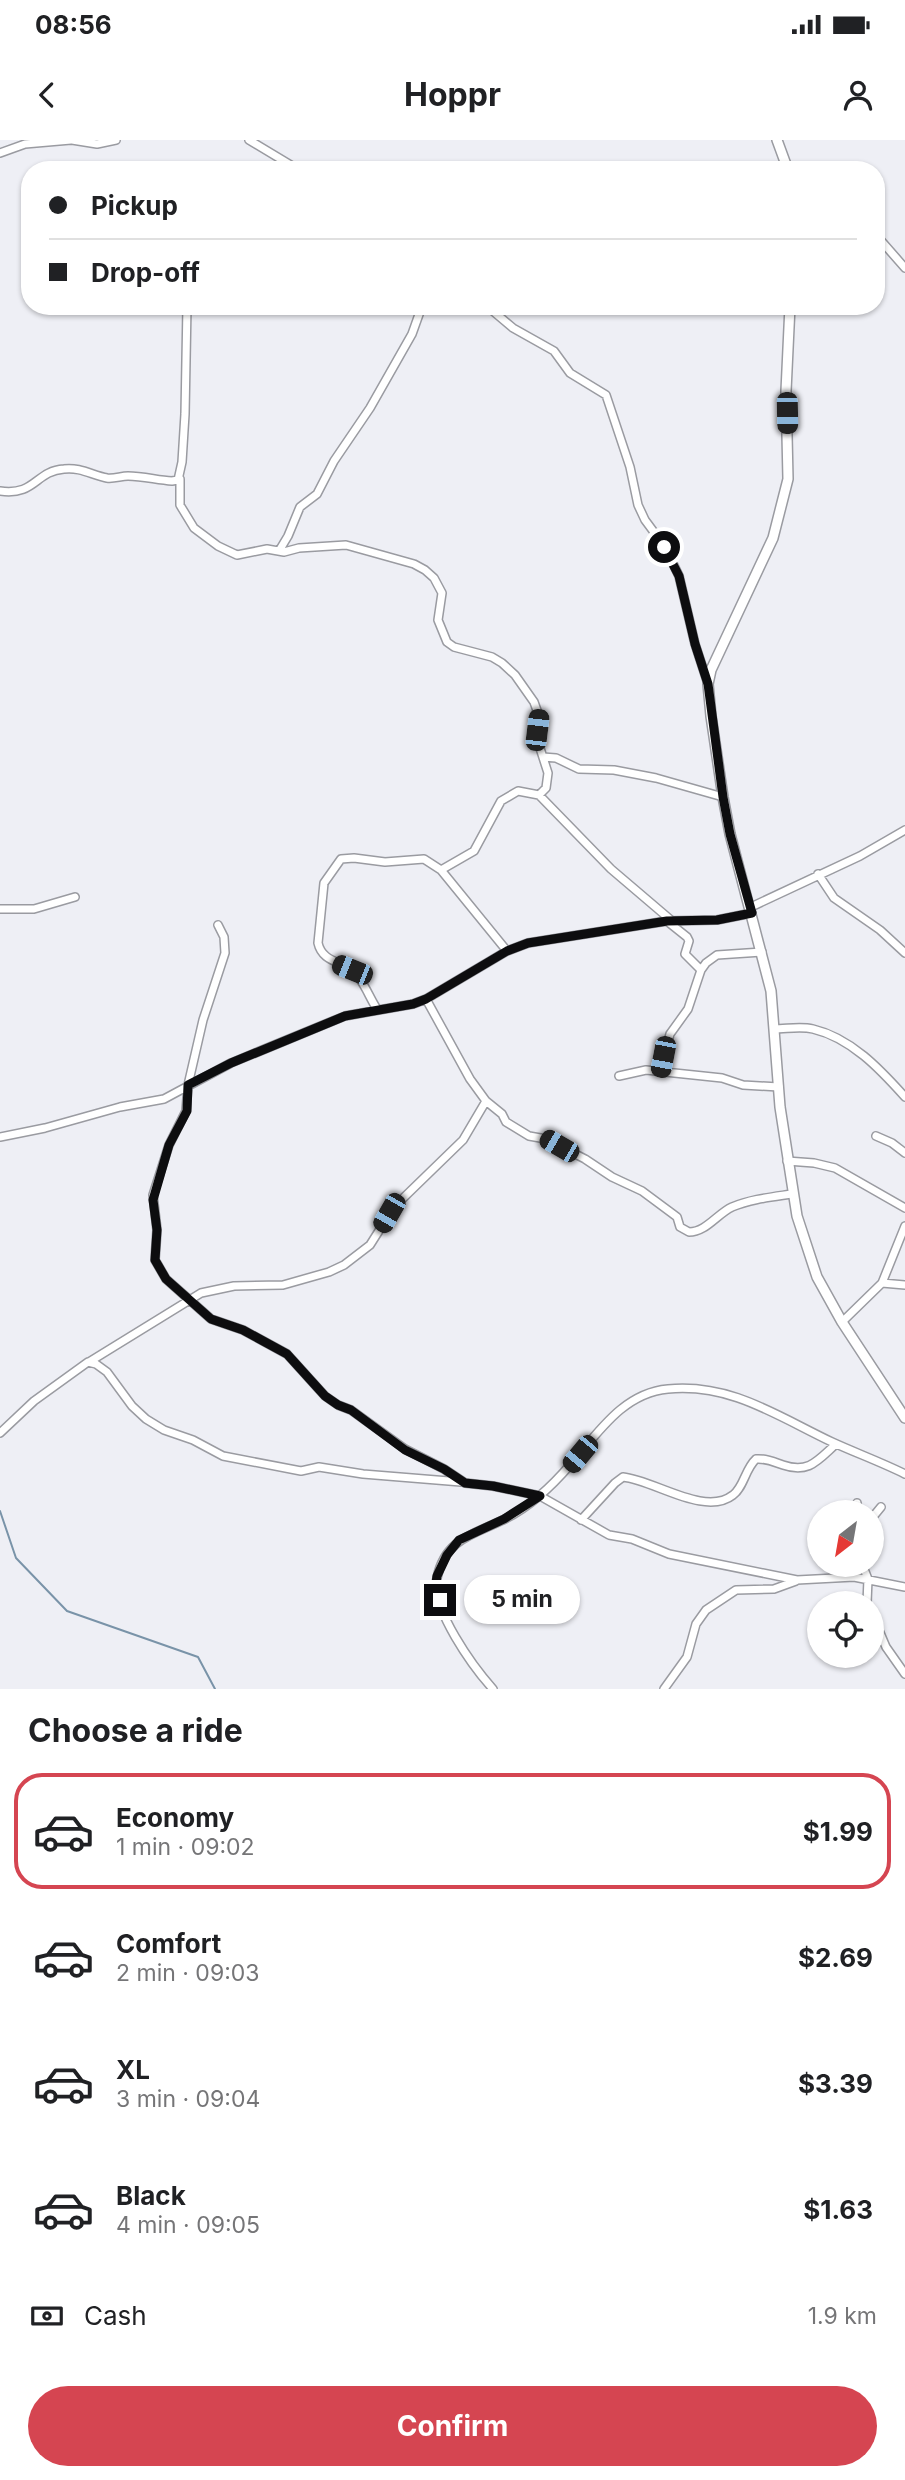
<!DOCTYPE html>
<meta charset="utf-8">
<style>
body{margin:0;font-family:Inter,sans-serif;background:#f6f6f6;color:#202124;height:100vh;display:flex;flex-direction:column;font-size:26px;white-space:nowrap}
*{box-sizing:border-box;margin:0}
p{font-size:23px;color:#757577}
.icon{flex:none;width:38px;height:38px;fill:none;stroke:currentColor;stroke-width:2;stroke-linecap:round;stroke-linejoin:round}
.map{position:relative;height:1549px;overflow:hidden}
.sheet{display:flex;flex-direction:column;background:#fff;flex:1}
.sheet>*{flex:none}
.top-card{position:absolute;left:21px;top:21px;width:864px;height:154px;border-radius:28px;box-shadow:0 2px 5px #0004;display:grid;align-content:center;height:154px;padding:0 28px;background:#fff}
.needle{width:46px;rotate:211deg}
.fabs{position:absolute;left:807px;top:1360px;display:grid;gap:14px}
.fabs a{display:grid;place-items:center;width:77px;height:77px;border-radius:50%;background:#fff;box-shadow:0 2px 5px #0004;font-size:35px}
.end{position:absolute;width:32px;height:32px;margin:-16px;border:9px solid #0d0d0f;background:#fff;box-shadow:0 0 0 4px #fff}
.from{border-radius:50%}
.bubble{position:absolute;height:49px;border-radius:24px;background:#fff;box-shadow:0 2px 5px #0004;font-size:23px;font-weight:700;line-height:49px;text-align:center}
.car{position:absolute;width:21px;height:42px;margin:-21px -10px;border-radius:9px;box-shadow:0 0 5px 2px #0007;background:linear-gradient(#222 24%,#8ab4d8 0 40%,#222 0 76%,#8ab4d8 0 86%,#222 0)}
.top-card b{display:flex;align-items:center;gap:24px;height:66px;font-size:26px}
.top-card b+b{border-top:2px solid #e0e0e0}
.top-card i{width:18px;height:18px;background:#202124}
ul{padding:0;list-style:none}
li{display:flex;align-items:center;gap:21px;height:116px;margin:0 14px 10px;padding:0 14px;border:4px solid transparent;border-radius:28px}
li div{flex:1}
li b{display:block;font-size:26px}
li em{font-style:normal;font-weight:700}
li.current{border-color:#d54551}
li>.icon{width:63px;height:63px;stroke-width:1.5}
h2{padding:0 28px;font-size:32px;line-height:84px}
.pay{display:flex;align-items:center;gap:18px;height:77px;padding:0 28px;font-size:26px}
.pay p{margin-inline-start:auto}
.primary-button{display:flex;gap:14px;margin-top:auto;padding:14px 28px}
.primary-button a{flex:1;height:80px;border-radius:42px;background:#d54551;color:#fff;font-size:28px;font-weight:700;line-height:80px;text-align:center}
.status{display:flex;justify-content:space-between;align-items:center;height:49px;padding:0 35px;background:#fff;direction:ltr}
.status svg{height:19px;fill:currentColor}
header{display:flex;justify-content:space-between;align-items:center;height:91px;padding:0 28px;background:#fff;font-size:32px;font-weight:700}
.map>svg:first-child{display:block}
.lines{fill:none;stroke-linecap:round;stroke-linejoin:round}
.stream{stroke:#7993a8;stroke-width:2}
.minor-casing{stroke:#9a9ba1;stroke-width:10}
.tertiary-casing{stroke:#9a9ba1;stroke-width:12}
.minor{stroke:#fff;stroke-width:7}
.tertiary{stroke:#fff;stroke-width:9}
.route{stroke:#0d0d0f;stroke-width:9}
</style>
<div class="status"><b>08:56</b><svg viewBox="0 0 49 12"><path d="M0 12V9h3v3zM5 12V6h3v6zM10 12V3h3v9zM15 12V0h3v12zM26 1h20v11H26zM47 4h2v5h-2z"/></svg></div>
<header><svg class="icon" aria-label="back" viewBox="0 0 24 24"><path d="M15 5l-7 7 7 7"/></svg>Hoppr<svg class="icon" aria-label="person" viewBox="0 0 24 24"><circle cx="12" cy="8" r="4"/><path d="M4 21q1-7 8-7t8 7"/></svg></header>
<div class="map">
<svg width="905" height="1549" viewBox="0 0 905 1549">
<rect width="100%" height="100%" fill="#eeeff5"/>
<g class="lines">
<path class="stream" d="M0 1371 16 1418 67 1471 198 1517 215 1549"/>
<defs>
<path id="minor" d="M72 0 97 4 116 0
M249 0 299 30
M0 13 25 4 71 0
M877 96 905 128
M487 166 513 188 554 211 570 233 606 255 630 327 638 365 645 380 665 407 679 436 695 504 708 544
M180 339V365L194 388 218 406 237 415 267 409 284 412 299 408 346 405 414 424 425 430 434 438 442 453 438 480 447 502 454 507 492 517 502 523 515 535 534 562 539 576V605L548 633 546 648 539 655 518 651 501 661 474 711 441 730
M0 351C36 356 35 331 64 329 80 327 92 335 107 338 114 339 121 336 128 336 143 336 157 340 172 341L178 340 182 322 185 274 187 166
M279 411 288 396 300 367 317 354 334 321 370 268 412 194 422 166
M543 617 556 618 579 629 614 630 656 638 723 657
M539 655 611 729 672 781
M818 734 834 758 880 790 905 813
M751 767 860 716 905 690
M0 769H34L75 757
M667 781 687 797 689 801 685 814 701 830
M218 785 224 797 225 813 203 880 188 945 186 971 169 1005 153 1055 157 1090 155 1120 166 1139 211 1179 243 1190 287 1214 325 1256 338 1265 351 1270 405 1309 444 1329 465 1343 493 1346 540 1356 609 1395 632 1399 669 1414 797 1440 854 1437 905 1447
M426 859 470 939 486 961 502 974 506 982 529 996 546 999 585 1019 612 1037 642 1051 677 1077 680 1087 689 1092C706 1092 717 1074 732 1067 751 1059 772 1057 792 1054
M377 869C370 859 362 837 352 830 339 821 322 821 318 803L324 743 341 719 354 718 385 722 424 719 441 730 507 811
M774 889C787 889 800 886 813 889 851 898 880 929 905 957
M660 931 670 894 688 869 701 830 706 823 717 815 762 812
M619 936 646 930 722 938 743 945 779 947
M876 996 892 1003 905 1013
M0 997 45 988 120 967 164 959 231 923 345 876 413 864 426 859 507 811 528 803 667 781 717 780 752 773
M787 1021 814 1023 835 1028 905 1068
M882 1143 905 1145
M842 1182 882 1143 905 1086
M89 1222 201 1153 234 1146 283 1145 329 1132 344 1125 370 1105 394 1067 463 1000 486 961
M0 1293 34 1261 88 1222 96 1224 107 1232 132 1266 146 1279 164 1290 193 1300 223 1316 301 1331 319 1327 363 1334 461 1342
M857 1363 858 1372
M872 1378 881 1367
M581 1380 615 1343 623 1337C654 1340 705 1377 733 1355 744 1347 745 1329 756 1319 766 1318 774 1322 783 1325 809 1334 818 1320 836 1304
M862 1424 868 1439 867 1463
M872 1474 886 1507 905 1534
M493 1549C474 1528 430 1468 437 1438 445 1398 475 1394 505 1379 531 1366 552 1346 570 1325 598 1293 623 1253 668 1249 731 1243 777 1276 832 1302 856 1313 881 1322 905 1334
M664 1549 687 1517 696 1484 706 1470 736 1450 774 1449 796 1441"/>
<path id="tertiary" d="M777 0 788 30
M790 166 786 251 788 339 773 398 711 530 708 544 711 576 723 657 730 694 771 851 780 967 797 1076 817 1137 842 1182 905 1278"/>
</defs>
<use href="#minor" class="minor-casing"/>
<use href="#tertiary" class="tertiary-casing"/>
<use href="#minor" class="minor"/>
<use href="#tertiary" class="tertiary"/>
</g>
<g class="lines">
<path class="route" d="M440 1460 436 1443 437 1436 447 1415 459 1400 504 1379 540 1356 493 1346 465 1343 444 1329 405 1310 351 1270 338 1265 325 1256 287 1214 243 1190 211 1179 166 1139 155 1120 157 1090 153 1060 169 1005 187 971 188 945 231 923 345 876 413 864 426 859 507 811 528 803 667 781 717 780 752 773 730 694 723 657 708 544 695 504 679 436 664 407"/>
</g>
</svg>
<div class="fabs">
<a><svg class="needle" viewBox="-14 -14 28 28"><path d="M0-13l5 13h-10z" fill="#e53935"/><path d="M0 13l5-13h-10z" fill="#757577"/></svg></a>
<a><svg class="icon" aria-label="locate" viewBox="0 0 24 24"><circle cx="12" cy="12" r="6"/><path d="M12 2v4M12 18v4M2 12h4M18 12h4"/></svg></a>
</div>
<i class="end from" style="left:664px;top:407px"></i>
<i class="end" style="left:440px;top:1460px"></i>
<div class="bubble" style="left:464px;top:1435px;width:116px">5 min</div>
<i class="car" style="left:787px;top:273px;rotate:179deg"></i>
<i class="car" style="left:537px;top:590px;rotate:7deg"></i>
<i class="car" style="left:352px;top:830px;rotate:292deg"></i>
<i class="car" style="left:663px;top:917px;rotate:191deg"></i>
<i class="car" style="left:559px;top:1006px;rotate:300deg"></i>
<i class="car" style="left:389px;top:1073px;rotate:210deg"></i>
<i class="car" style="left:580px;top:1314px;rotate:220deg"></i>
<div class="top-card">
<b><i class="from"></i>Pickup</b>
<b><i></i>Drop-off</b>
</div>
</div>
<section class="sheet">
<h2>Choose a ride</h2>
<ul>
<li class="current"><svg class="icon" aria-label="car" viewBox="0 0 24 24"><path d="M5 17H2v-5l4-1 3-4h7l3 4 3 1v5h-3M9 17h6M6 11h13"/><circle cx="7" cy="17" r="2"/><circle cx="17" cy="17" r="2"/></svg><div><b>Economy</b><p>1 min · 09:02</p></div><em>$1.99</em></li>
<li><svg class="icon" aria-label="car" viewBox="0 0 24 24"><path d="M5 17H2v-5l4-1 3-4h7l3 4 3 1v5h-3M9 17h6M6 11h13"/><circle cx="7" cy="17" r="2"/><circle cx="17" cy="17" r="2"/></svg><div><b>Comfort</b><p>2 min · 09:03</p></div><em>$2.69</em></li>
<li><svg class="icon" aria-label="car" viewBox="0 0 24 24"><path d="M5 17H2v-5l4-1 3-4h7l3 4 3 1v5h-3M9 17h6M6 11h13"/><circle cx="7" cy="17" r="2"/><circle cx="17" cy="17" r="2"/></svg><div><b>XL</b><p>3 min · 09:04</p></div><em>$3.39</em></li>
<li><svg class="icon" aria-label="car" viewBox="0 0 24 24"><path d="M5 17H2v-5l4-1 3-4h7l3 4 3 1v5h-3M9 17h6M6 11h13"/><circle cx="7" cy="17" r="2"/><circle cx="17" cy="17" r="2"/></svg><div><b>Black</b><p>4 min · 09:05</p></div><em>$1.63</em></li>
</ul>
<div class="pay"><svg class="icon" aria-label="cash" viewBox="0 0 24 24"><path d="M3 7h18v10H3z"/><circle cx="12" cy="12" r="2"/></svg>Cash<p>1.9 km</p></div>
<div class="primary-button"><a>Confirm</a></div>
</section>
